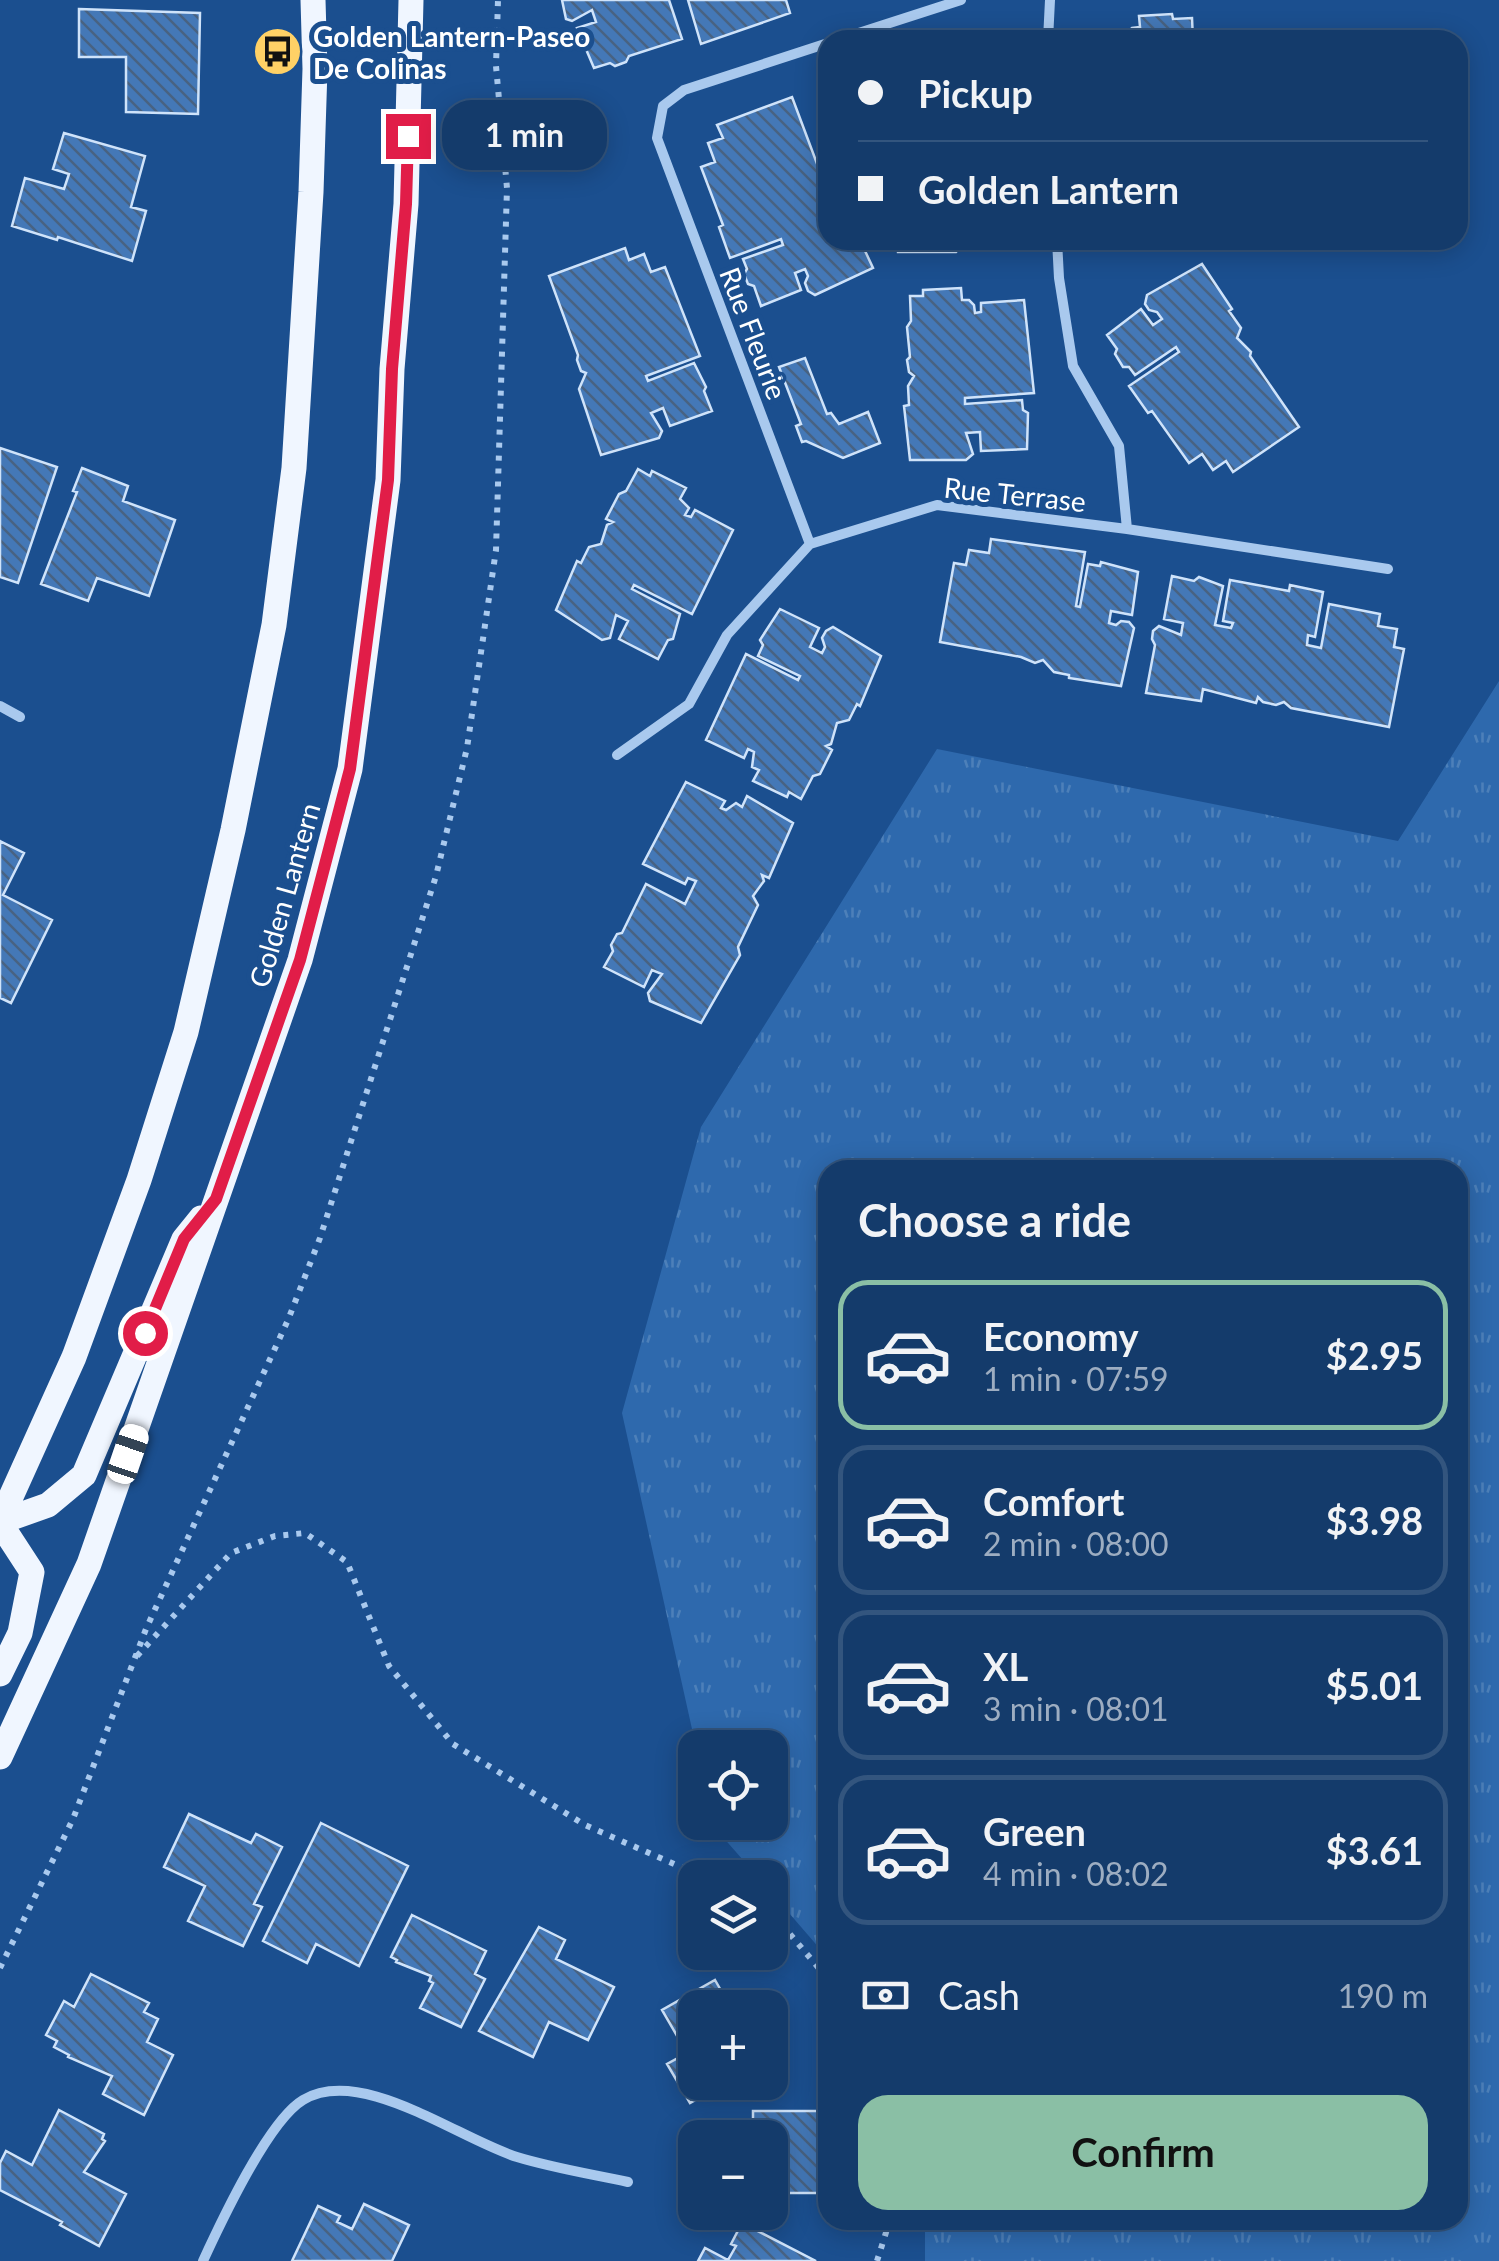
<!DOCTYPE html>
<meta charset="utf-8">
<style>
body{margin:0;font-family:Lato,sans-serif;background:#1d4271;color:#f1f3f6;height:100vh;display:flex;flex-direction:column;font-size:38px;white-space:nowrap}
*{box-sizing:border-box;margin:0}
p{font-size:32px;color:#9dadc1}
.icon{flex:none;width:55px;height:55px;fill:none;stroke:currentColor;stroke-width:2;stroke-linecap:round;stroke-linejoin:round}
.map{position:relative;flex:1;overflow:hidden}
.drawer{position:absolute;left:818px;top:1160px;width:650px;height:1070px;display:flex;flex-direction:column;background:#143b6b;border-radius:30px;box-shadow:0 5px 25px #0003,0 0 0 2px #33557e}
.drawer>*{flex:none}
.banner{position:absolute;left:818px;top:30px;width:650px;height:220px;border-radius:30px;box-shadow:0 5px 25px #0003,0 0 0 2px #33557e;display:grid;align-content:center;height:220px;padding:0 40px;background:#143b6b}
.controls{position:absolute;left:678px;top:1730px;display:grid;gap:20px}
.controls a{display:grid;place-items:center;width:110px;height:110px;border-radius:20px;background:#143b6b;box-shadow:0 5px 25px #0003,0 0 0 2px #33557e;font-size:50px}
.end{position:absolute;width:45px;height:45px;margin:-22px;border:12px solid #e11d48;background:#fff;box-shadow:0 0 0 5px #fff}
.from{border-radius:50%}
.bubble{position:absolute;height:70px;border-radius:30px;background:#143b6b;box-shadow:0 5px 25px #0003,0 0 0 2px #33557e;font-size:32px;font-weight:700;line-height:70px;text-align:center}
.car{position:absolute;width:30px;height:60px;margin:-30px -15px;border-radius:12px;box-shadow:0 0 8px 2px #0007;background:linear-gradient(#fff 24%,#345 0 40%,#fff 0 76%,#345 0 86%,#fff 0)}
.banner b{display:flex;align-items:center;gap:35px;height:95px;font-size:38px}
.banner b+b{border-top:2px solid #33557e}
.banner i{width:25px;height:25px;background:#f1f3f6}
ul{padding:0;list-style:none}
li{display:flex;align-items:center;gap:30px;height:150px;margin:0 20px 15px;padding:0 20px;border:5px solid #33557e;border-radius:30px}
li div{flex:1}
li b{display:block;font-size:38px}
li em{font-style:normal;font-weight:700}
li.selected{border-color:#8abfa5}
li>.icon{width:90px;height:90px;stroke-width:1.5}
h2{padding:0 40px;font-size:45px;line-height:120px}
.pay{display:flex;align-items:center;gap:25px;height:110px;padding:0 40px;font-size:38px}
.pay p{margin-inline-start:auto}
.cta{display:flex;gap:20px;margin-top:auto;padding:20px 40px}
.cta a{flex:1;height:115px;border-radius:30px;background:#8abfa5;color:#111;font-size:40px;font-weight:700;line-height:115px;text-align:center}
.map>svg:first-child{display:block}
.grass{fill:url(#grass-tufts)}
.building{fill:url(#building-back-hatch);stroke:#cfe3fa;stroke-width:2.5}
.lines{fill:none;stroke-linecap:round;stroke-linejoin:round}
.path{stroke:#a9c9ee;stroke-width:6;stroke-dasharray:5 8;stroke-linecap:butt}
.minor{stroke:#a9c9ee;stroke-width:10}
.primary{stroke:#f0f6ff;stroke-width:25}
.route{stroke:#e11d48;stroke-width:12}
.labels{text-anchor:middle;dominant-baseline:central;stroke-width:10;stroke-linejoin:round;paint-order:stroke}
.poi-label{font-size:28px;font-weight:bold;fill:#fff;stroke:#1b4f8f;text-anchor:start}
.street-label{font-size:28px;fill:#fff;stroke:#1b4f8f}
</style>
<div class="map">
<svg width="1499" height="2261" viewBox="0 0 1499 2261">
<defs>
<pattern id="grass-tufts" width="24" height="20" patternUnits="userSpaceOnUse" patternTransform="scale(2.5)"><rect width="24" height="20" fill="#2e69ad"/><path d="M3 7l-1-3M5 7V3M7 7l1-3M15 17l-1-3M17 17v-4M19 17l1-3" fill="none" stroke="#4d80b9"/></pattern>
<pattern id="building-back-hatch" width="6" height="6" patternUnits="userSpaceOnUse" patternTransform="scale(2.5)"><rect width="6" height="6" fill="#4478b7"/><path d="M-1 5l2 2M0 0l6 6M5-1l2 2" fill="none" stroke="#486282"/></pattern>
</defs>
<rect width="100%" height="100%" fill="#1b4f8f"/>
<path class="grass" d="M1499 681V2261H925V2220H1458V1170H828L827 1957 770 1891V1878L758 1877 714 1827 713 1823 770 1822V1748L696 1747 622 1413 701 1127 937 749 1398 841Z"/>
<path class="building" d="M562 0H669L682 39 629 56 626 62 615 66 610 63 594 68 577 28 596 22 592 10 572 21 566 19Z
M688 0H786L790 13 701 44Z
M79 9 200 13 198 114 126 112V57H79Z
M1172 14 1173 19 1192 18 1193 40H1128L1127 33 1132 28 1140 27 1139 16Z
M1121 32V40H1077V35Z
M792 97 822 177 828 182V240H860L873 268 815 295 808 291 805 283 808 276 805 269 795 273 801 290 761 306 754 286 748 284 744 274 747 269 743 259 783 245 781 239 730 258 719 227 723 225 701 167 715 162 708 143 723 138 717 125Z
M64 133 145 156 131 207 146 211 132 261 58 237 57 240 12 226 25 178 64 189 69 174 53 169Z
M897 240H961V246L956 252H898Z
M625 248 629 260 644 254 651 272 665 267 700 356 646 376 648 381 694 363 706 387 704 391 712 411 670 426 663 408 651 413 662 431 659 438 601 455 579 389 586 373 581 371 577 360 578 355 549 276Z
M1202 264 1232 309 1229 311 1241 328 1237 338 1251 352 1250 356 1299 427 1233 472 1226 461 1213 470 1202 454 1189 463 1152 411 1148 413 1129 386 1179 352 1176 347 1135 375 1129 367H1123L1115 354 1117 349 1107 335 1141 309 1153 325 1162 319 1157 312 1149 310 1145 304 1147 295Z
M961 288 962 300H969L974 305 975 313 981 312V303L1024 300 1034 393 965 398V404L1022 400 1023 410 1028 413 1027 449 981 451 980 432 966 433 973 454 966 460H910L904 406 909 405 908 386 914 376 909 372 907 360 910 357 907 327 911 321 910 296H923V290Z
M805 358 827 414 831 413 839 424 868 412 880 443 843 458 806 441 802 442 796 426 801 424 779 367Z
M0 448 57 467 18 583 0 577Z
M82 468 128 486 123 501 175 520 149 596 97 578 88 601 41 584 77 492 73 491Z
M638 469 650 476 652 471 686 488 680 499 689 508 685 515 691 517 695 510 733 530 692 614 634 585 632 589 680 614 673 639 668 640 658 659 619 639 628 621 616 615 610 638 602 640 556 610 577 561 581 563 589 547 601 544 607 525 613 522 606 519 619 494 626 491Z
M991 539 1085 552 1076 606 1080 607 1088 564 1100 566 1101 562 1138 572 1132 615 1111 611 1109 623 1116 625 1121 621 1129 622 1134 628 1121 686 1069 678V675L1054 672 1043 660 1035 663 1021 657 940 642 954 563 966 565 969 550 989 553Z
M1172 576 1194 581 1199 577 1223 586 1215 625 1231 628 1233 623 1223 621 1230 580 1289 591 1290 585 1323 592 1315 637 1308 635 1307 645 1321 648 1329 604 1380 614 1378 626 1397 629 1394 647 1404 649 1389 727 1291 708 1284 702 1276 705 1263 702 1258 697 1256 703 1203 689 1201 701 1146 693 1155 645 1152 639 1153 631 1159 626 1181 635 1183 623 1164 619Z
M780 609 819 628 810 647 822 653 825 647 822 638 826 631 833 627 881 656 860 706 857 704 849 720 837 723 831 744 826 746 832 750 820 774 813 776 801 799 789 792 787 797 753 781 759 770 752 767 754 752 748 749 744 758 706 740 746 654 798 680 800 676 758 656 763 645 760 640Z
M686 782 725 801 721 808 726 810 736 803 742 807 747 796 793 823 769 878 762 875 764 881 753 896 758 905 738 947 740 955 701 1023 650 1001 648 993 662 974 652 970 644 987 604 967 613 951 611 945 617 934 622 933 646 884 685 904 696 881 688 878 685 884 643 864Z
M0 841 24 853 3 895 52 920 11 1003 0 998Z
M189 1814 251 1843 256 1834 282 1847 254 1904 262 1907 243 1946 188 1921 205 1886 164 1867Z
M321 1823 408 1866 359 1966 316 1944 307 1963 263 1941Z
M412 1915 486 1951 475 1974 485 1979 461 2027 420 2008 433 1983 429 1981 431 1976 396 1962 397 1960 391 1957Z
M539 1927 565 1940 556 1959 614 1987 588 2040 549 2022 533 2057 479 2031Z
M91 1974 149 2003 144 2012 158 2019 147 2042 173 2055 144 2115 103 2094 112 2076 68 2057 69 2055 54 2047 57 2041 46 2035 64 2001 74 2007Z
M715 1980 731 2008H695V2082H727L690 2103 667 2064 687 2053 662 2010Z
M59 2110 104 2134 102 2139 105 2141 84 2172 126 2194 99 2246 60 2225 62 2222 0 2190V2163L6 2151 32 2165Z
M753 2111H819L820 2148 828 2147V2187L819 2188V2193H770V2138H733V2121L753 2122Z
M364 2204 409 2225 392 2261H292L318 2206 340 2216 337 2222 352 2229Z
M742 2223 816 2261H698L705 2248 728 2260 736 2246 731 2244Z"/>
<g class="lines">
<path class="path" d="M137 1656 231 1553 275 1536 305 1533 347 1562 389 1666 453 1744 585 1825 706 1878
M770 1918 784 1927 828 1979
M0 1968 73 1819 146 1629 288 1320 320 1238 436 876 467 748 496 550 507 188 496 66 498 0
M877 2261 890 2220"/>
<path class="minor" d="M837 40 961 0
M1048 40 1050 0
M1057 240 1059 278 1073 366 1119 446 1127 529
M810 544 657 138 663 106 684 90 828 43
M0 706 20 717
M617 755 689 704 727 635 810 544 937 505 1127 529 1388 569
M203 2261C221 2222 268 2121 303 2100 361 2065 459 2139 517 2157 553 2168 591 2174 628 2182"/>
<path class="primary" d="M0 1521 74 1357 139 1180 186 1032 233 830 274 625 294 468 311 192 315 69 313 0
M0 1522 48 1505 84 1475 184 1239 201 1218
M0 1523 32 1572 20 1633 0 1674
M0 1757 89 1564 300 960 350 769 388 480 392 369 406 204 411 0"/>
</g>
<g class="lines">
<path class="route" d="M145 1333 184 1239 216 1199 300 960 350 769 388 480 392 369 406 204 408 136"/>
</g>
<defs>
<symbol id="bus-disc" viewBox="-11 -11 22 22"><circle r="9.5" fill="#ffd166" stroke="#1b4f8f"/><path d="M-5-6H5V4H4V6H2V4H-2V6H-4V4H-5ZM-3.5-4V0h7V-4ZM-3.5 1.2v1.5H-2V1.2ZM2 1.2v1.5H3.5V1.2Z" fill="#111"/></symbol>
</defs>
<g fill-rule="evenodd">
<use href="#bus-disc" x="250" y="24" width="55" height="55"/>
</g>
<g class="labels">
<g class="poi-label">
<text x="313" y="36">Golden Lantern-Paseo<tspan x="313" dy="32">De Colinas</tspan></text>
</g>
<g class="street-label">
<text transform="translate(754 333) rotate(69)">Rue Fleurie</text>
<text transform="translate(1015 494) rotate(6)">Rue Terrase</text>
<text transform="translate(284 895) rotate(-74)">Golden Lantern</text>
</g>
</g>
</svg>
<div class="controls">
<a><svg class="icon" aria-label="locate" viewBox="0 0 24 24"><circle cx="12" cy="12" r="6"/><path d="M12 2v4M12 18v4M2 12h4M18 12h4"/></svg></a>
<a><svg class="icon" aria-label="layers" viewBox="0 0 24 24"><path d="M12 4l9 5-9 5-9-5zM3 14l9 5 9-5"/></svg></a>
<a>+</a>
<a>−</a>
</div>
<i class="end from" style="left:145px;top:1333px"></i>
<i class="end" style="left:408px;top:136px"></i>
<div class="bubble" style="left:442px;top:100px;width:165px">1 min</div>
<i class="car" style="left:128px;top:1454px;rotate:19deg"></i>
<div class="banner">
<b><i class="from"></i>Pickup</b>
<b><i></i>Golden Lantern</b>
</div>
<section class="drawer">
<h2>Choose a ride</h2>
<ul>
<li class="selected"><svg class="icon" aria-label="car" viewBox="0 0 24 24"><path d="M5 17H2v-5l4-1 3-4h7l3 4 3 1v5h-3M9 17h6M6 11h13"/><circle cx="7" cy="17" r="2"/><circle cx="17" cy="17" r="2"/></svg><div><b>Economy</b><p>1 min · 07:59</p></div><em>$2.95</em></li>
<li><svg class="icon" aria-label="car" viewBox="0 0 24 24"><path d="M5 17H2v-5l4-1 3-4h7l3 4 3 1v5h-3M9 17h6M6 11h13"/><circle cx="7" cy="17" r="2"/><circle cx="17" cy="17" r="2"/></svg><div><b>Comfort</b><p>2 min · 08:00</p></div><em>$3.98</em></li>
<li><svg class="icon" aria-label="car" viewBox="0 0 24 24"><path d="M5 17H2v-5l4-1 3-4h7l3 4 3 1v5h-3M9 17h6M6 11h13"/><circle cx="7" cy="17" r="2"/><circle cx="17" cy="17" r="2"/></svg><div><b>XL</b><p>3 min · 08:01</p></div><em>$5.01</em></li>
<li><svg class="icon" aria-label="car" viewBox="0 0 24 24"><path d="M5 17H2v-5l4-1 3-4h7l3 4 3 1v5h-3M9 17h6M6 11h13"/><circle cx="7" cy="17" r="2"/><circle cx="17" cy="17" r="2"/></svg><div><b>Green</b><p>4 min · 08:02</p></div><em>$3.61</em></li>
</ul>
<div class="pay"><svg class="icon" aria-label="cash" viewBox="0 0 24 24"><path d="M3 7h18v10H3z"/><circle cx="12" cy="12" r="2"/></svg>Cash<p>190 m</p></div>
<div class="cta"><a>Confirm</a></div>
</section>
</div>
